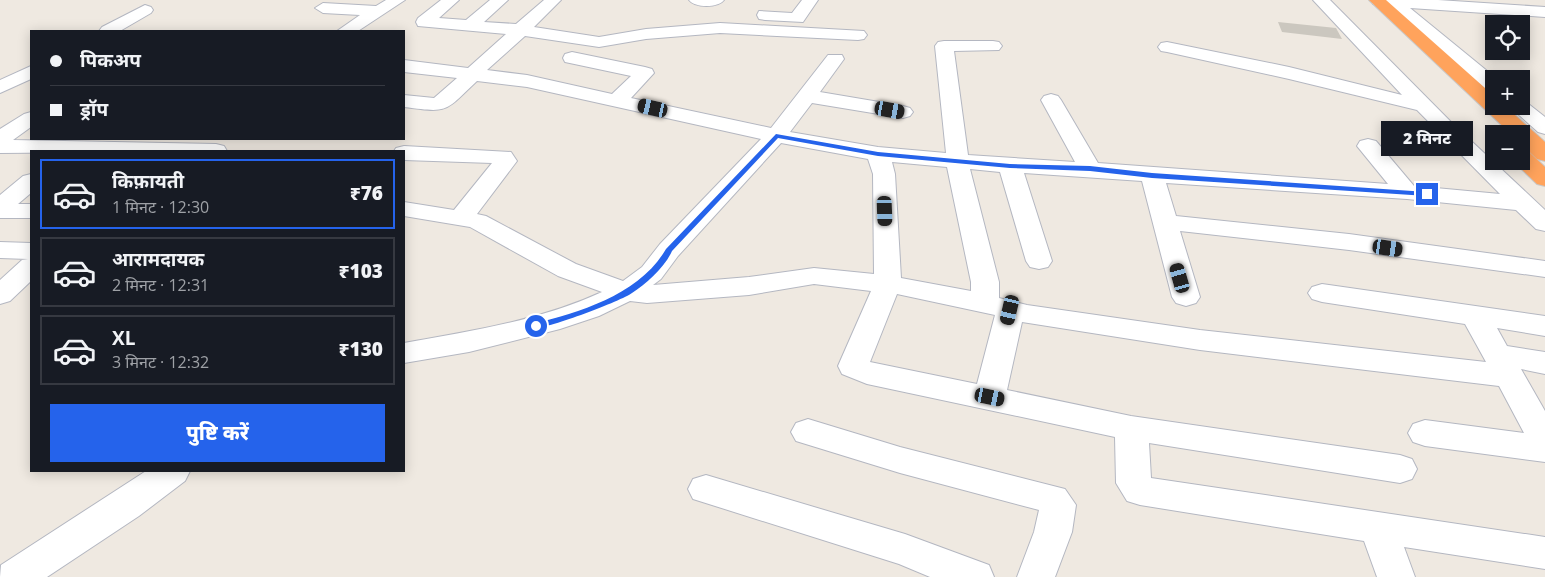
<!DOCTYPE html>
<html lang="hi">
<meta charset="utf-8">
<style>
body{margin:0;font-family:"Open Sans","Noto Sans Devanagari",sans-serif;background:#20242c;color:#f1f3f6;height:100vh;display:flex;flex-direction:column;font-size:19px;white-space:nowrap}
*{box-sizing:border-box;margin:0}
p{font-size:16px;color:#9ea1a6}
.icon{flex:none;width:28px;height:28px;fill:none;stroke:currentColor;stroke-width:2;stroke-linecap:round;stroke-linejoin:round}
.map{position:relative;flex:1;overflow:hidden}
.drawer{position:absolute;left:30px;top:150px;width:375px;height:322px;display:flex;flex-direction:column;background:#171b24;border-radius:0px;box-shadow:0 2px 12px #0003}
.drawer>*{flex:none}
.top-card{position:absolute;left:30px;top:30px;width:375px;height:110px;border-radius:0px;box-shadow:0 2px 12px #0003;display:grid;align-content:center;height:110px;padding:0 20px;background:#171b24}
.fabs{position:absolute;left:1485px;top:15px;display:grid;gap:10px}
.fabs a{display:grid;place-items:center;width:45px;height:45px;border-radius:0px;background:#171b24;box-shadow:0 2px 12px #0003;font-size:25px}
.end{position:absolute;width:22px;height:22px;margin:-11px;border:6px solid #2563eb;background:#fff;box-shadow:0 0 0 2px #fff}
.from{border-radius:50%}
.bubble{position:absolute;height:35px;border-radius:0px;background:#171b24;box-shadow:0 2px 12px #0003;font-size:16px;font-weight:800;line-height:35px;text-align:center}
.car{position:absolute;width:15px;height:30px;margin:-15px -8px;border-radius:6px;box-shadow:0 0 4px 1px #0007;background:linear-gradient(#222 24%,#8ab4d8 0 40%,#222 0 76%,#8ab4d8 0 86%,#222 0)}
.top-card b{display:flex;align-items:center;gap:18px;height:48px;font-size:19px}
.top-card b+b{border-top:1px solid #363941}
.top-card i{width:12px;height:12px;background:#f1f3f6}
ul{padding:9px 0 0;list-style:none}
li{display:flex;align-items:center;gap:15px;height:70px;margin:0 10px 8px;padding:0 10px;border:2px solid #363941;border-radius:0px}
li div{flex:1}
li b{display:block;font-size:19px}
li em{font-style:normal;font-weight:800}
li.on{border-color:#2563eb}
li>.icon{width:45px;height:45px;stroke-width:1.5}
.primary-button{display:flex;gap:10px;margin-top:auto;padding:10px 20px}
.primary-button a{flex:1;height:58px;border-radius:0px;background:#2563eb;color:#fff;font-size:20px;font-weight:800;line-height:58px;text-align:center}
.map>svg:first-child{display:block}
.building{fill:#cbc7bf}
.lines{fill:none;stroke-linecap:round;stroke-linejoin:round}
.minor-casing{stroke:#b4b7c1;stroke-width:2}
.highway-casing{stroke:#c9c9c9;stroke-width:2}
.minor{fill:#fff;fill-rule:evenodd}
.highway{fill:#ffa35c;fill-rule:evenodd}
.route{fill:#2563eb}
</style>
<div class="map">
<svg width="1545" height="577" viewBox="0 0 1545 577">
<rect width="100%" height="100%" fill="#efe9e1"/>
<path class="building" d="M1278 22 1336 28 1342 39 1282 32Z"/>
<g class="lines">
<defs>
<path id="minor" d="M386 0H405L358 31H337L360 15 323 13 315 8 323 3 376 6Z
M441 0H459L439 18 466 20 490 0H508L484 22 516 24 544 0H561L534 27 599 37 646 29 720 23 864 31 867 35 864 39 858 40 720 33 646 39 599 47 525 36 487 70 527 75 612 94 631 76 565 62 563 58 565 54 572 52 645 67 652 69 654 73 631 98 771 128 828 55H842L844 59 820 92 903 106 910 108 913 112 910 116 903 118 812 103 790 132 878 147 946 153 935 46 938 42 944 41H993L999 42 1002 46 999 50 954 51 968 155 1075 162 1041 100 1044 96 1051 94 1058 96 1061 100 1098 163 1388 184 1357 146 1360 141 1368 139 1376 141 1414 186 1500 194 1417 110 1289 79 1167 52 1161 51 1158 47 1161 43 1167 42 1289 67 1402 95 1313 0H1330L1452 123 1545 210V231L1536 229 1516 210 1407 199 1166 183 1176 216 1349 234 1545 261V277L1349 250 1180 231 1200 297 1196 303 1186 306 1176 303 1172 297 1142 181 1024 173 1052 261 1048 267 1039 269 1030 267 1026 261 1000 172 970 169 999 282V298L1027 305 1200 330 1486 362 1465 324 1322 302 1312 299 1308 293 1312 287 1322 284 1545 316V336L1497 328 1507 346 1545 352V374L1521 369 1545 411V462L1425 446 1413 442 1408 433 1413 424 1425 420 1524 433 1499 386 1200 350 1022 322 1007 390 1131 416 1400 455 1412 459 1417 469 1412 479 1400 483 1149 443 1151 478 1545 537V569L1404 547 1415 577H1377L1364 541 1140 505 1127 501 1116 483 1115 437 867 384 842 374 838 366 871 291 814 284 749 295 647 303 630 301 599 316 560 329 469 352 404 363V343C471 331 539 321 602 292L558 276 470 227 404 216V202L454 210 492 163 404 160V151H394L396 148 404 146 511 152 517 161 477 214 486 216 576 264 623 281 642 267 660 244 761 139 527 87 477 81C444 112 450 113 404 107V95L434 98 457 78 404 72V60L468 68 506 34 418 26 416 22 418 18ZM781 143 868 159 873 174 874 274 814 268 749 277 653 285 661 279 678 256ZM892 162 947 167 971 282V291L901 278 895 174ZM897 294 995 315 977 384 870 362Z
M689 0H724C718 8 695 8 689 0Z
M802 0H818L803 22 765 20 759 19 757 15 759 11 792 13Z
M1372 0H1438L1545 7V17L1410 8 1497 79H1494V92L1487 90 1416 32 1390 7 1373 4Z
M145 5 151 7 153 10 151 13 120 31H99L102 27Z
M31 66V79L0 93V80Z
M1521 100 1526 102 1545 117V134L1538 132 1509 106H1521Z
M31 112V127L13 140 216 144 224 146 227 151 0 153V129L24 114Z
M31 174V193L18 204H31V218H0V195L23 176Z
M0 242 31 243V281L10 301 0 304V280L22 260 28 259 0 258Z
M808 419 900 447 1065 489 1076 505 1072 532 1055 577H1017L1034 532 1039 510 900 473 796 441 791 432 796 423Z
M146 471H190L185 481 139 516 47 577H0L1 565Z
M706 475 905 534 989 565 994 577H930L899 564 693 499 688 489 693 479Z"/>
<path id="highway" d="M1369 0H1386L1494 96V106H1505L1545 142V161L1537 159 1521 144V134H1511Z
M1521 150 1529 152 1545 167V186L1537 184 1513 161H1521Z"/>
</defs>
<use href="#minor" class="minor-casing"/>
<use href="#highway" class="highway-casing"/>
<use href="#minor" class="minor"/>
<use href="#highway" class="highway"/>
</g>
<path class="route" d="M776 134 878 152 1010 164 1090 166 1152 173 1427 192 1430 194 1427 196 1152 178 1090 171 1010 168 878 156 778 138 672 251C665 267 646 284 632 293 621 301 545 330 533 328V324C581 312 640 294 666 249Z"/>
</svg>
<div class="fabs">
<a><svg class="icon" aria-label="locate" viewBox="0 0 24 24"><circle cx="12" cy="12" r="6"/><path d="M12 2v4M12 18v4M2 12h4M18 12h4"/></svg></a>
<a>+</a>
<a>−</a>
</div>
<i class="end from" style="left:536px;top:326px"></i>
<i class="end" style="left:1427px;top:194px"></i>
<div class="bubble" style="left:1381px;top:121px;width:92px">2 मिनट</div>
<i class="car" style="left:653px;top:108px;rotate:283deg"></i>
<i class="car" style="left:890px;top:110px;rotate:100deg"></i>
<i class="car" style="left:885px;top:211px;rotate:178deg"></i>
<i class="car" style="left:1388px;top:248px;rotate:98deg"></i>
<i class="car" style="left:1180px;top:278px;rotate:344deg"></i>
<i class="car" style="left:1010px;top:310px;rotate:193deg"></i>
<i class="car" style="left:990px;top:397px;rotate:102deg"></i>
<div class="top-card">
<b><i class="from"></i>पिकअप</b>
<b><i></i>ड्रॉप</b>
</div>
<section class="drawer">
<ul>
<li class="on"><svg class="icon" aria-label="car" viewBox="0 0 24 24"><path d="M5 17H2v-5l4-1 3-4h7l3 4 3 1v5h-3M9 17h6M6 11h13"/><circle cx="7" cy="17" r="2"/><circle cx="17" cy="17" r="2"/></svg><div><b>किफ़ायती</b><p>1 मिनट · 12:30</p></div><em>₹76</em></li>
<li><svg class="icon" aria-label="car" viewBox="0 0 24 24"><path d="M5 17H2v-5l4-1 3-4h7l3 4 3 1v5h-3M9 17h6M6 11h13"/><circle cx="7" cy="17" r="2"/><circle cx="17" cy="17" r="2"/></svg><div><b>आरामदायक</b><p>2 मिनट · 12:31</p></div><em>₹103</em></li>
<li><svg class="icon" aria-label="car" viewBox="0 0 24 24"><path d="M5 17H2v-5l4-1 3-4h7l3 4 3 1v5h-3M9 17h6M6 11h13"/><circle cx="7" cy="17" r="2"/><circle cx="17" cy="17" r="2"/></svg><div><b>XL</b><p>3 मिनट · 12:32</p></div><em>₹130</em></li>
</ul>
<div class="primary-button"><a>पुष्टि करें</a></div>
</section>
</div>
